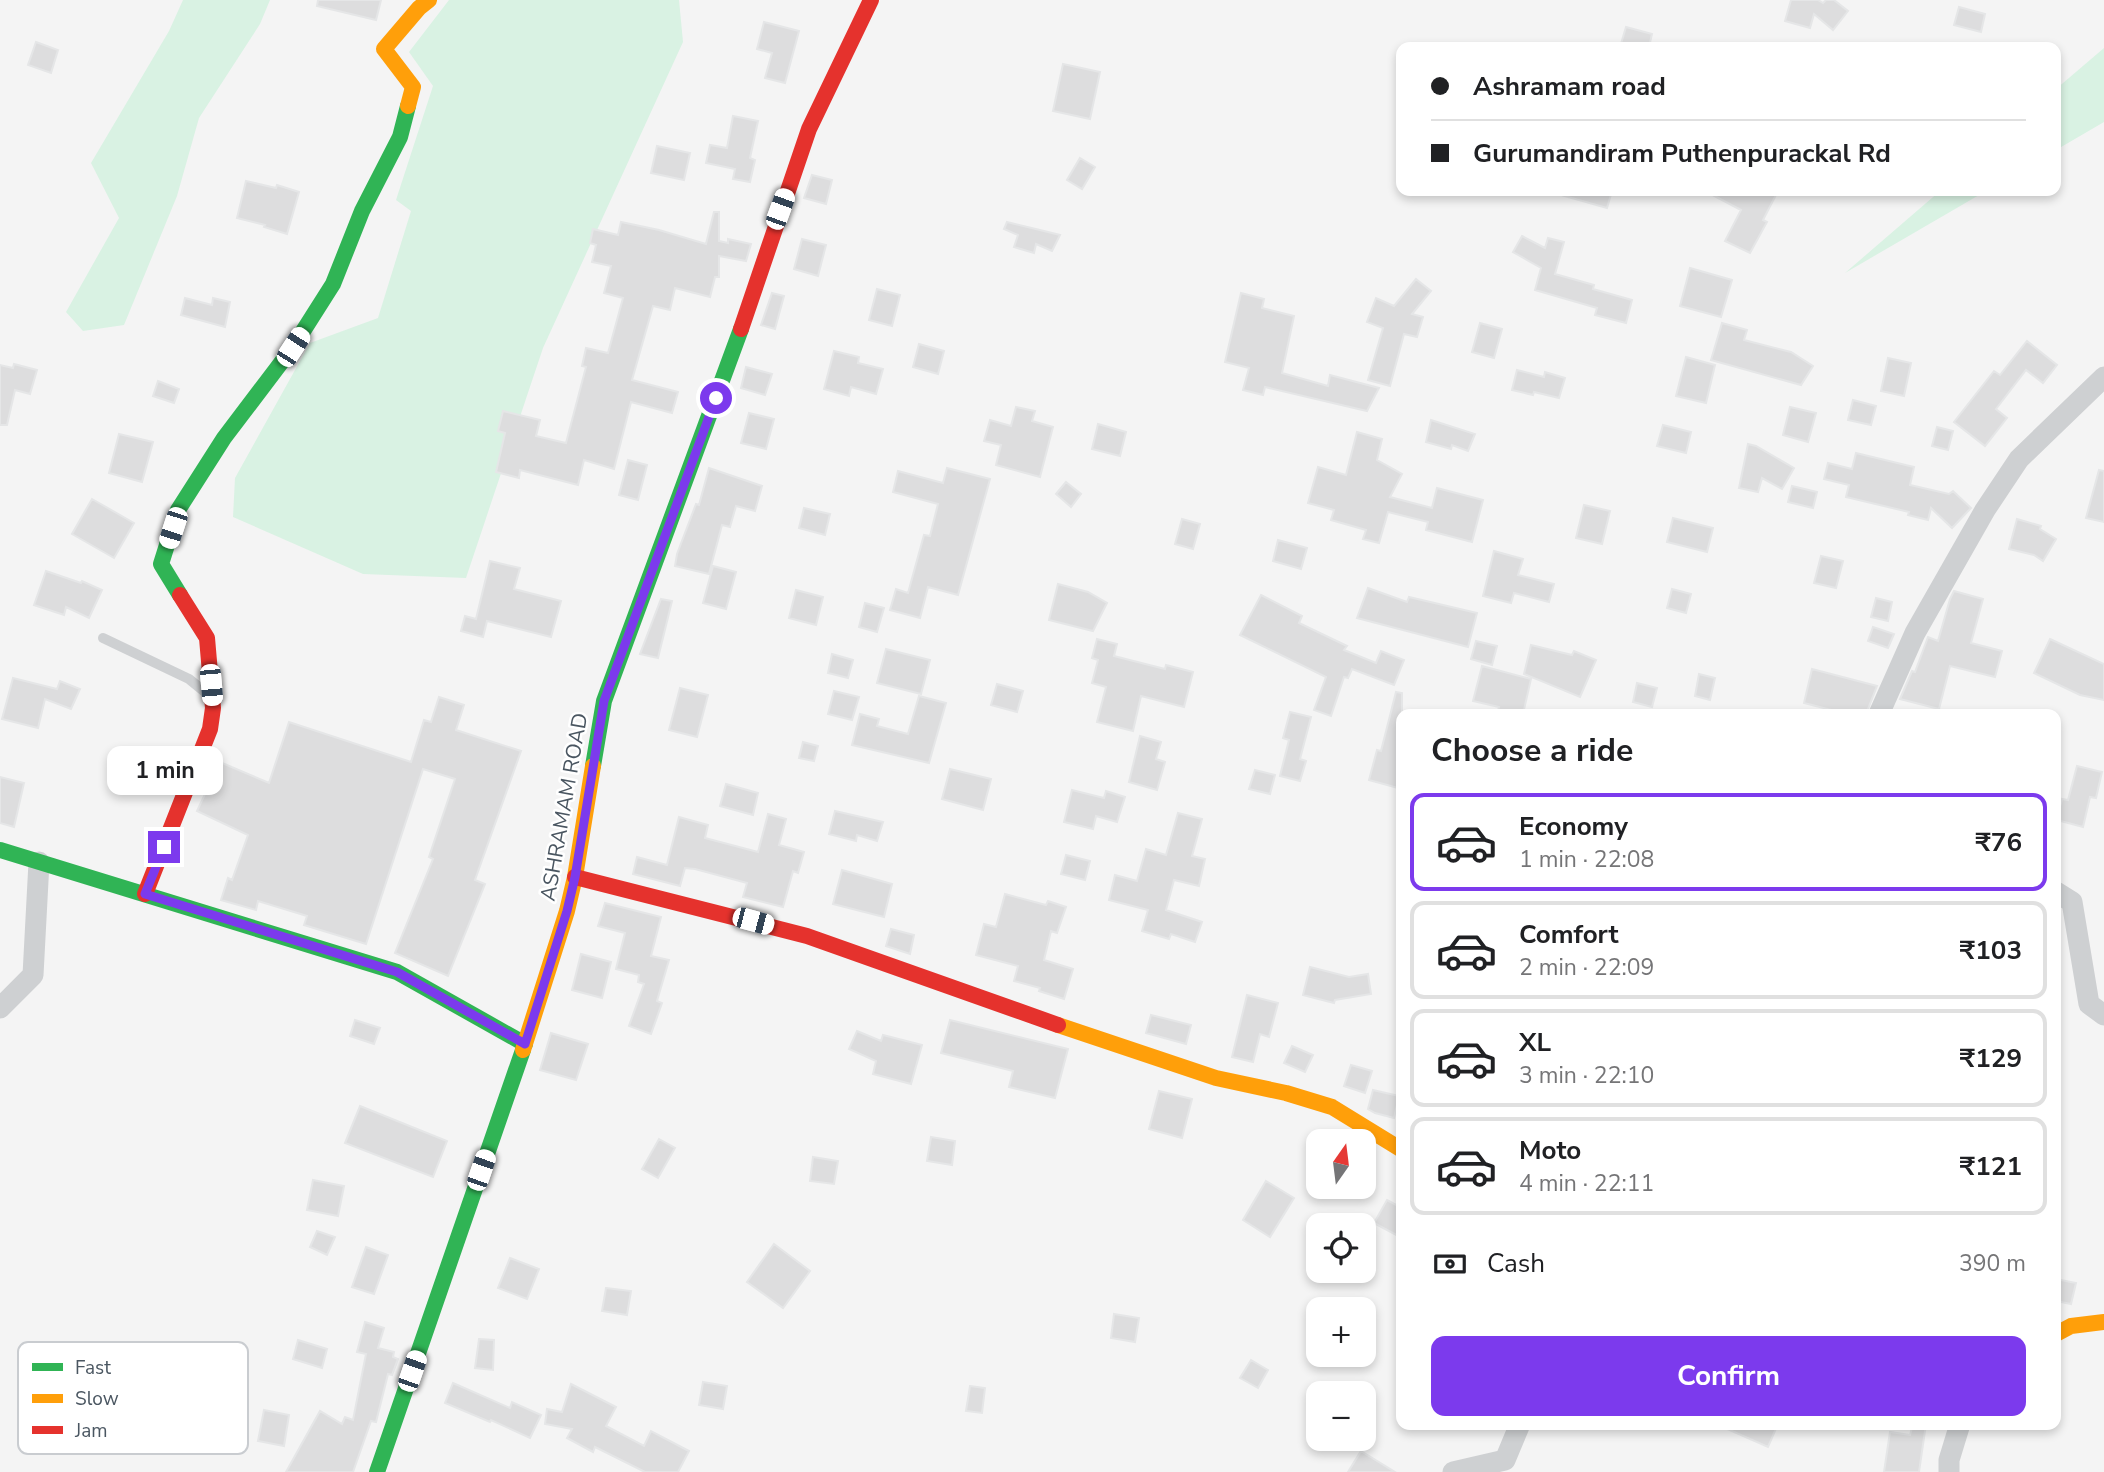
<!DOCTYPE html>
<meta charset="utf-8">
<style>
body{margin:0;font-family:"Nunito Sans",sans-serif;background:#f2f2f2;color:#202124;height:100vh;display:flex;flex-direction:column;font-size:26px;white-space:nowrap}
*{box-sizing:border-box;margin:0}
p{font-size:23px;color:#757577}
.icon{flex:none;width:38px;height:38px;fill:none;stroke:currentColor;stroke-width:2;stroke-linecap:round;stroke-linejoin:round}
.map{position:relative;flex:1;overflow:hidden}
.drawer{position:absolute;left:1396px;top:709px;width:665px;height:721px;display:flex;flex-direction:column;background:#fff;border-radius:14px;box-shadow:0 4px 10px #0003}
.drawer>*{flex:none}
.guide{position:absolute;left:1396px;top:42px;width:665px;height:154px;border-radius:14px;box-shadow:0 4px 10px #0003;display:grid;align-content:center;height:154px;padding:0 35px;background:#fff}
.needle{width:46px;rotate:14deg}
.tools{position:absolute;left:1306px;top:1129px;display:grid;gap:14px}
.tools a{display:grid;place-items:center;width:70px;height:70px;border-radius:14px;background:#fff;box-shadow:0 4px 10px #0003;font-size:35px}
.end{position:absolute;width:32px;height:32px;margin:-16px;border:9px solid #7c3aed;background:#fff;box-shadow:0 0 0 4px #fff}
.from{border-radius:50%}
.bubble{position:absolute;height:49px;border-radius:14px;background:#fff;box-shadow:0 4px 10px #0003;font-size:23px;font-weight:700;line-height:49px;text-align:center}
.car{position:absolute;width:21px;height:42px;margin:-21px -10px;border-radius:9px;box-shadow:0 0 5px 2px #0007;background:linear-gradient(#fff 24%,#345 0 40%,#fff 0 76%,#345 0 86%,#fff 0)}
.guide b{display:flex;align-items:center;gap:24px;height:66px;font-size:26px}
.guide b+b{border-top:2px solid #e0e0e0}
.guide i{width:18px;height:18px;background:#202124}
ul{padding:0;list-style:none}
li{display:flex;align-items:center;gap:21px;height:98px;margin:0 14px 10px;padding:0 21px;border:4px solid #e0e0e0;border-radius:14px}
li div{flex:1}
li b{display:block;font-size:26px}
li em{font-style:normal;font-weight:700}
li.active{border-color:#7c3aed}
li>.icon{width:63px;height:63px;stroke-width:1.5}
h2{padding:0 35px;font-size:32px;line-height:84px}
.pay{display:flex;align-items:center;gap:18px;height:77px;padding:0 35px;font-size:26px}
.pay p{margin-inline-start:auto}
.button{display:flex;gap:14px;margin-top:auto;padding:14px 35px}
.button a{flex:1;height:80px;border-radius:14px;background:#7c3aed;color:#fff;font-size:28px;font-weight:700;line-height:80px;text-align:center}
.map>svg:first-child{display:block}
.green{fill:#d9f2e3}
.building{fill:#ddddde;stroke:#e5e6e7;stroke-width:2}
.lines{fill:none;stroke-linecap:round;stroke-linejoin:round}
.lane{stroke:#ced0d2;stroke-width:10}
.street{stroke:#ced0d2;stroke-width:21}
.fast{stroke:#30b455;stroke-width:16}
.slow{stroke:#ff9f0a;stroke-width:16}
.jam{stroke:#e5322d;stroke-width:16}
.route{stroke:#7c3aed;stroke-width:9}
.labels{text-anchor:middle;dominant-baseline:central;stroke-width:5;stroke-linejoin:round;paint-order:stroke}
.street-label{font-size:21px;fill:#4a5661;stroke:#fff}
.key{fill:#fff;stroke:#c9ccd0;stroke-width:2}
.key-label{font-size:19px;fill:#4a5661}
</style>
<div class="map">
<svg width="2104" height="1472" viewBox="0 0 2104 1472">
<rect width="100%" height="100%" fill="#f4f4f4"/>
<path class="green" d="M183 0H270L260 24 199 118 177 196 124 325 83 331 66 312 119 218 91 163 169 31Z
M449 0H679L683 42 543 348 466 578 363 574 233 517 235 478 310 343 378 318 411 211 396 200 433 86 409 52Z
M2104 48V122L2056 150V89Z
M1940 191H1986L1845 273Z"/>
<path class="building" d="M318 0H381L376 20 317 6Z
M1791 0H1818L1823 3 1826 0H1834L1848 11 1833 30 1814 14 1810 28 1785 21Z
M1959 7 1985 14 1981 32 1954 25Z
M764 22 799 31 785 83 765 78 772 53 757 49Z
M1626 27 1652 34 1649 47H1620Z
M36 42 58 50 51 73 28 65Z
M1063 64 1100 72 1090 119 1053 111Z
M733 116 758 121 750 158 755 160 750 182 733 179 735 169 706 163 710 145 727 148Z
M657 146 690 153 684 180 651 173Z
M1080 158 1095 167 1082 189 1067 180Z
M812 175 832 180 826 204 804 198Z
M246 181 276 188 277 185 299 192 287 234 264 227 265 225 237 218Z
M1561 191H1612L1607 208 1561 195Z
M1705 191H1778L1763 220 1767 222 1750 253 1725 241 1741 210Z
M714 212H719V241L728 243V239L751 244 746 261 719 256V277H715L710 297 675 288 670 310 653 306 632 380 678 392 672 413 631 402 614 469 584 460 578 485 520 470 519 478 496 472 505 433 498 431 503 411 540 420 536 436 566 443 586 367 582 366 586 348 608 353 623 298 604 293 611 266 592 262 596 245 590 243 593 229 618 235 621 222 659 230 706 244Z
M1007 222 1040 230 1060 235 1052 251 1036 244 1034 253 1014 247 1018 235 1004 229Z
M1522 236 1545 248 1548 238 1564 242 1555 274 1594 285 1593 289 1632 300 1626 323 1595 315 1597 308 1535 290 1541 268 1513 252Z
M802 239 826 245 818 276 794 269Z
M1690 268 1732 280 1721 317 1680 306Z
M1416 279 1431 291 1412 314 1423 317 1417 337 1404 334 1390 386 1368 380 1383 328 1367 322 1376 298 1394 306Z
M877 289 900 295 892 326 869 320Z
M772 293 784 296 775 329 761 325Z
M1241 293 1264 299 1262 308 1294 316 1282 373 1328 386 1330 375 1379 388 1367 411 1265 387 1263 395 1243 390 1249 368 1225 362Z
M185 298 212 305 213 298 230 302 225 327 181 315Z
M1480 323 1502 329 1494 358 1472 352Z
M1722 323 1747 330 1744 340 1791 352 1813 366 1801 385 1711 360Z
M2027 341 2057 365 2043 383 2026 370 1996 409 2007 418 1985 446 1954 422 1994 371 2000 375Z
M919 344 944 351 938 374 913 367Z
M834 351 859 357 858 363 883 369 876 394 851 387 849 396 824 389Z
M1686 357 1715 365 1706 403 1676 396Z
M1888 358 1911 363 1904 396 1881 391Z
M14 364 37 370 30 394 15 390 7 425H0V365L13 368Z
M746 367 772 374 765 395 741 388Z
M1517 370 1544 377 1545 372 1565 378 1559 398 1534 392 1533 395 1512 390Z
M158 381 179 389 174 403 153 396Z
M1853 400 1876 406 1871 425 1848 420Z
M1016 407 1035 411 1032 421 1053 427 1040 477 996 465 1001 445 984 441 990 420 1011 426Z
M1790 407 1816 413 1808 442 1783 435Z
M749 413 774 419 766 449 741 443Z
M1431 420 1475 434 1468 451 1452 445 1451 449 1426 442Z
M1098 424 1126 432 1120 456 1092 449Z
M1663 425 1691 432 1686 453 1657 446Z
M1937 427 1953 431 1948 450 1932 446Z
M1357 432 1382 439 1377 460 1402 474 1390 497 1432 508 1437 488 1483 500 1472 542 1426 530 1428 522 1388 512 1379 543 1363 539 1366 530 1331 520 1334 510 1308 503 1318 467 1346 475Z
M119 434 153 442 142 482 109 473Z
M1748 444 1756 446 1794 468 1782 489 1762 478 1758 492 1739 488Z
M1856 453 1914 467 1910 485 1949 494 1953 491 1971 508 1952 528 1931 508 1928 520 1908 515 1909 512 1846 497 1849 485 1824 479 1828 463 1852 469Z
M628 460 647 465 638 500 619 495Z
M709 468 762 486 755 511 736 506 730 527 722 525 709 574 675 566 677 554 696 504 699 505Z
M947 468 990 479 958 595 928 587 920 618 890 610 896 589 908 593 924 535 930 536 938 504 893 492 898 471 943 483Z
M2099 470 2104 471V522L2086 518Z
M1066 482 1081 494 1071 507 1056 494Z
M1792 486 1817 492 1813 508 1788 502Z
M92 499 134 523 114 558 72 534Z
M1584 505 1610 511 1602 544 1576 538Z
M804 508 830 514 825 535 799 528Z
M1673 518 1713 528 1707 552 1667 542Z
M1182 519 1200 524 1193 549 1175 544Z
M2017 519 2041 526 2040 529 2056 539 2043 561 2034 555 2009 549Z
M1278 540 1307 548 1301 569 1273 561Z
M1494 551 1523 559 1518 575 1554 584 1549 602 1514 593 1511 603 1483 596Z
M1821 556 1843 561 1836 588 1814 583Z
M490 561 520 568 514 589 561 601 551 637 487 621 483 637 461 631 465 616 476 619Z
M713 566 736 572 726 609 703 603Z
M46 571 81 583 82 581 102 590 89 618 66 607 64 615 34 605Z
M1058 584 1088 592 1107 603 1093 631 1049 620Z
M1368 588 1407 602 1409 597 1477 613 1468 647 1357 618Z
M1672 589 1691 594 1686 613 1667 608Z
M796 590 823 597 816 625 789 618Z
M1954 591 1983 599 1971 643 2002 651 1995 677 1950 666 1939 709 1900 699 1912 671 1915 672 1928 637 1938 641 1950 599Z
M1261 595 1302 616 1299 623 1347 646 1344 650 1376 663 1381 651 1404 660 1394 685 1352 669 1348 678 1344 677 1331 716 1314 710 1326 677 1240 635Z
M1876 598 1892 602 1888 621 1871 617Z
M661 599 672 601 658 658 640 654Z
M865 603 884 608 877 632 859 627Z
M1873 627 1894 634 1888 648 1868 641Z
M1097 639 1117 644 1114 656 1165 669 1166 665 1193 672 1184 707 1141 696 1133 731 1097 722 1106 687 1092 683 1098 660 1092 658Z
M2050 639 2104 664V700L2080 695 2034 673Z
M1476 641 1497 646 1492 665 1471 659Z
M1531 645 1572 655 1574 651 1596 660 1580 697 1524 674Z
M886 649 930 660 921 694 877 683Z
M832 654 853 660 848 678 828 673Z
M1482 666 1531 679 1523 714H1497L1499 707 1473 701Z
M1812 669 1877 686 1866 714H1847L1804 703Z
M1699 674 1715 678 1710 700 1695 696Z
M13 678 57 689 60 681 80 689 71 709 45 699 38 728 2 719Z
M1637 683 1657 688 1652 707 1633 702Z
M997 684 1023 691 1017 712 991 705Z
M680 688 708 695 697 737 669 730Z
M834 691 859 697 852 720 828 714Z
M1396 692 1402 693V775L1398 788 1369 780 1377 750 1381 751Z
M919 696 946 703 929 763 852 745 860 714 879 719 877 726 908 734Z
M439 697 464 705 456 730 521 751 475 880 485 884 448 976 395 953 433 859 429 857 455 779 423 769 366 944 304 925 307 916 258 901 256 910 221 900 228 878 232 880 248 835 197 811 220 762 269 783 289 722 411 762 424 720 431 722Z
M1290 712 1311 717 1300 759 1306 761 1300 781 1280 776 1289 740 1283 738Z
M1140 736 1161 742 1156 759 1165 762 1157 790 1129 782Z
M803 742 818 746 814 761 799 758Z
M2077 766 2102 772 2096 798 2090 797 2083 827 2057 820 2062 799 2068 800Z
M950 769 991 779 983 810 942 799Z
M1255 770 1275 775 1270 794 1249 789Z
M0 777 24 783 14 827 0 823Z
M726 784 758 793 753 815 720 806Z
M1072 790 1104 798 1106 791 1125 797 1117 822 1096 816 1093 829 1064 822Z
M835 811 883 822 877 841 857 835 856 841 829 834Z
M1178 813 1202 819 1192 856 1205 859 1199 886 1174 880 1166 910 1202 922 1195 942 1171 934 1169 939 1142 931 1148 910 1109 900 1115 875 1137 881 1146 849 1166 855Z
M768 814 786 819 779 845 804 852 798 873 793 871 783 907 743 897 747 883 695 869 685 868 680 886 633 874 637 857 667 865 679 817 708 825 705 838 758 852Z
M1066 855 1090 861 1085 880 1061 874Z
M842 870 892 884 884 917 833 904Z
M1005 894 1046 905 1048 901 1066 907 1057 933 1051 931 1044 960 1073 969 1064 999 1039 991 1040 988 1014 981 1018 966 976 955 984 924 996 927Z
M605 903 661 917 651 956 669 960 657 1001 662 1003 651 1034 629 1026 644 984 638 982 639 975 616 969 625 933 598 926Z
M891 929 914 935 910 954 886 946Z
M581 954 611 962 602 998 572 990Z
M1310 967 1349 977 1368 974 1371 994 1335 1000 1334 1003 1303 995Z
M1247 995 1278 1003 1269 1037 1260 1034 1253 1062 1232 1057Z
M1151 1015 1191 1025 1186 1044 1146 1033Z
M355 1020 380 1028 374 1044 350 1036Z
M950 1020 1068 1049 1055 1098 1009 1087 1013 1071 941 1053Z
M857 1031 881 1041 883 1035 922 1045 911 1084 873 1074 876 1061 849 1049Z
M551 1033 588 1044 576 1080 540 1070Z
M1292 1046 1313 1055 1305 1072 1284 1063Z
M1351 1065 1372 1071 1365 1093 1344 1086Z
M1373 1090 1399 1096 1394 1118 1375 1113 1368 1109Z
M1159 1091 1192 1099 1182 1138 1149 1129Z
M360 1106 447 1141 433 1177 345 1143Z
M931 1137 955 1141 952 1165 927 1161Z
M659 1139 675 1148 658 1178 642 1169Z
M813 1157 838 1161 834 1184 810 1181Z
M313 1180 344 1186 338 1216 307 1210Z
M1266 1181 1294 1198 1270 1237 1243 1220Z
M1387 1200 1402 1208V1238L1374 1223Z
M317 1231 335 1237 327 1255 310 1247Z
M774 1244 810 1271 783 1308 747 1282Z
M366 1247 388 1255 374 1294 352 1287Z
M510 1258 539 1269 527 1299 498 1288Z
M2056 1279 2076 1283 2071 1304 2056 1301Z
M606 1288 631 1291 627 1315 602 1311Z
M1114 1314 1139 1318 1135 1342 1111 1338Z
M365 1322 384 1328 378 1348 394 1352 393 1357 398 1359 392 1375 388 1374 376 1422 371 1421 353 1472H286L320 1411 342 1424 345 1417 353 1420 366 1354 357 1352Z
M479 1339 494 1340 493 1370 475 1368Z
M298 1340 327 1349 322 1368 293 1359Z
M1251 1360 1268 1370 1258 1388 1240 1378Z
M703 1382 727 1386 723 1409 699 1405Z
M453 1383 510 1408 512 1402 541 1415 530 1438 491 1420 490 1422 445 1403Z
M571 1384 616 1407 606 1426 644 1446 651 1431 689 1451 678 1472H645L595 1447 593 1452 567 1438 572 1429 545 1424 547 1409 562 1412Z
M970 1386 985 1388 982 1413 966 1411Z
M264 1410 289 1415 284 1446 258 1441Z
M1716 1424H1778L1768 1447Z
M1913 1424H1926L1919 1472H1884L1890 1432 1910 1435Z
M1361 1451 1395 1472H1348Z"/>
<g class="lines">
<path class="lane" d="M103 638 189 679 205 692"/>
<path class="street" d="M1879 714 1915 633 1985 510 2019 459 2104 377
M2056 892 2072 902 2089 1004 2104 1015
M0 1008 33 975 39 862
M1453 1472 1505 1460 1520 1424
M1949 1472V1460L1960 1424"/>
<path class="fast" d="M180 595 161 564 178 510 224 438 293 347 333 284 362 211 400 137 408 106
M593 766 604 701 741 329
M0 850 397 972 525 1044
M377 1472 523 1050"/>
<path class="slow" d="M408 106 413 87 384 49 419 8 429 0
M1058 1025 1216 1078 1286 1093 1332 1107 1402 1150
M523 1050 567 911 575 877 593 766
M2056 1334 2071 1326 2104 1322"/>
<path class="jam" d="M741 329 809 129 871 0
M575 877 807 936 1058 1025
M145 894 210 729 213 708 207 638 180 595"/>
</g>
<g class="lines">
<path class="route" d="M164 847 145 894 397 972 525 1044 567 911 575 877 604 701 716 398"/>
</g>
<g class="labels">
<g class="street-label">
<text transform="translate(564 807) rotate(-80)">ASHRAMAM ROAD</text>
</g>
</g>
<rect x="18" y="1342" width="230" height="112" rx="10" class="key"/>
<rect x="32" y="1363" width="31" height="8" fill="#30b455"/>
<rect x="32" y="1394" width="31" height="9" fill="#ff9f0a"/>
<rect x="32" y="1426" width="31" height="8" fill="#e5322d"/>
<g class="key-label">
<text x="75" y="1374">Fast</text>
<text x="75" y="1405">Slow</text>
<text x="75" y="1437">Jam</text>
</g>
</svg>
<div class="tools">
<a><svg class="needle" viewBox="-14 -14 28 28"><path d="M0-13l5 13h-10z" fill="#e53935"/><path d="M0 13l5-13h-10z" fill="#757577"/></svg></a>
<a><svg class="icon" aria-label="locate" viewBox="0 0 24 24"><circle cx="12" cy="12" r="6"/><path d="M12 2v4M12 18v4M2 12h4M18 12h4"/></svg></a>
<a>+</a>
<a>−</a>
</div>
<i class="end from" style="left:716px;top:398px"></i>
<i class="end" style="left:164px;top:847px"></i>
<div class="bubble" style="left:107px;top:746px;width:116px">1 min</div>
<i class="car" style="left:780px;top:209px;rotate:20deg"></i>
<i class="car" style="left:293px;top:347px;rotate:33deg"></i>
<i class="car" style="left:173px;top:528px;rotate:198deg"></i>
<i class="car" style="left:211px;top:685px;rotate:175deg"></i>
<i class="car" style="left:753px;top:921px;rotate:105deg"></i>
<i class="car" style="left:481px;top:1170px;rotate:19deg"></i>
<i class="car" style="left:412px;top:1371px;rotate:19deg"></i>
<div class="guide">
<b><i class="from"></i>Ashramam road</b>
<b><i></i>Gurumandiram Puthenpurackal Rd</b>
</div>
<section class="drawer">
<h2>Choose a ride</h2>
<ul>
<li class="active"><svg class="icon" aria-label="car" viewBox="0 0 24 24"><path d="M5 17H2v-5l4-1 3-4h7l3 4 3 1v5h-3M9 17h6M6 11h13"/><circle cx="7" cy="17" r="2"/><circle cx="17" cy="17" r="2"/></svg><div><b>Economy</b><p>1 min · 22:08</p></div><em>₹76</em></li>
<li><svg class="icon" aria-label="car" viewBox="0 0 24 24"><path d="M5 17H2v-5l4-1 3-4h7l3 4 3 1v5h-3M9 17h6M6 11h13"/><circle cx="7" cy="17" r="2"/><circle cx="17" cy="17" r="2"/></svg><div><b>Comfort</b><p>2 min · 22:09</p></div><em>₹103</em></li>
<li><svg class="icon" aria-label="car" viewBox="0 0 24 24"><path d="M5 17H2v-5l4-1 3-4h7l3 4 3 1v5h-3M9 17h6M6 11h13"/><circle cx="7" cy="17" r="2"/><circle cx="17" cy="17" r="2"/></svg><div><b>XL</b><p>3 min · 22:10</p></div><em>₹129</em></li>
<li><svg class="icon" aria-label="car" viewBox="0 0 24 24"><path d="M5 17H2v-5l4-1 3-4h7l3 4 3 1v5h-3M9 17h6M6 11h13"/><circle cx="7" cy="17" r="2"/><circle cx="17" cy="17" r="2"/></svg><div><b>Moto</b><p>4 min · 22:11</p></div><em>₹121</em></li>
</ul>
<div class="pay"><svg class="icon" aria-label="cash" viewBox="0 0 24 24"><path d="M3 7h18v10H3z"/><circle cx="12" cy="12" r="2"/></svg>Cash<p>390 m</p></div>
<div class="button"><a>Confirm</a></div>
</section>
</div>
